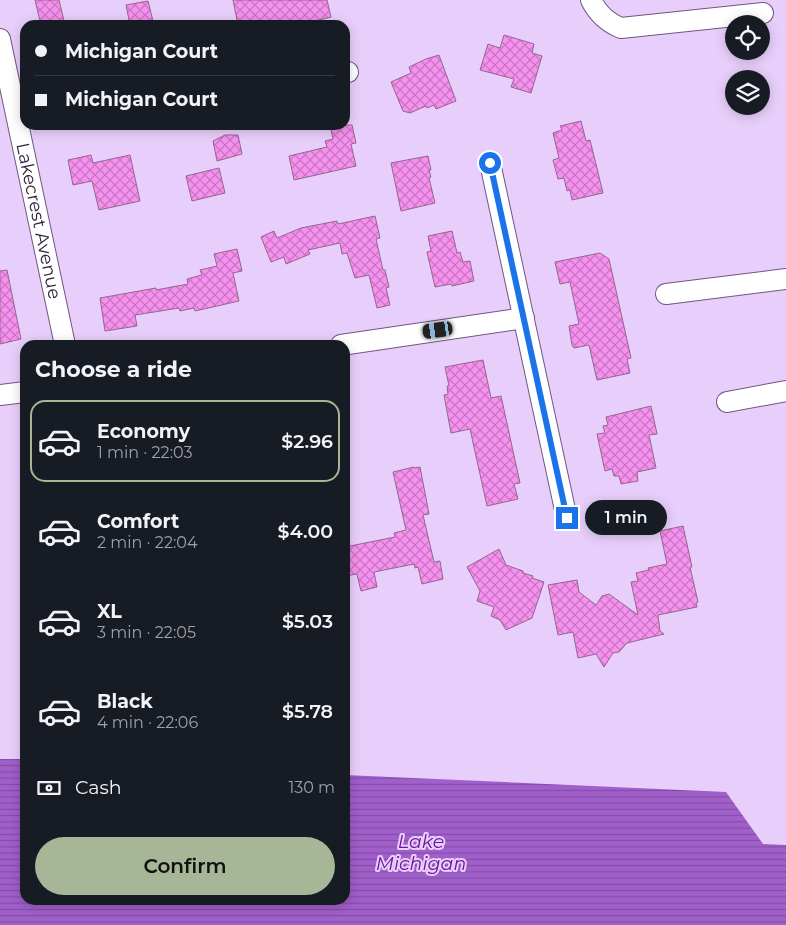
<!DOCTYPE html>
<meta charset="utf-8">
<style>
body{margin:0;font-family:Montserrat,sans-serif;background:#20242c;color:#f1f3f6;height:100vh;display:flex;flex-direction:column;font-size:19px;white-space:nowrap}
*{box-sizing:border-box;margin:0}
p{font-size:16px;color:#9ea1a6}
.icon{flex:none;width:28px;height:28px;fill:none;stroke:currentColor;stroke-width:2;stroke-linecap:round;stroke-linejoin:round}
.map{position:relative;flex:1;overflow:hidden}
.side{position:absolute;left:20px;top:340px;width:330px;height:565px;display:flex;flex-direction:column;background:#171b24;border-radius:15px;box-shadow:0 2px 12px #0003}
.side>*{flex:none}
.banner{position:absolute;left:20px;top:20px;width:330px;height:110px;border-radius:15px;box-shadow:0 2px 12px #0003;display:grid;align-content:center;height:110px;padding:0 15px;background:#171b24}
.fabs{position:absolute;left:725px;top:15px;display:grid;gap:10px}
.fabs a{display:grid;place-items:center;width:45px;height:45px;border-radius:50%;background:#171b24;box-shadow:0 2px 12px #0003;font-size:25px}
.end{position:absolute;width:22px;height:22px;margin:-11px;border:6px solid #1a73e8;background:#fff;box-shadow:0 0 0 2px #fff}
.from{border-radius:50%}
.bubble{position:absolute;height:35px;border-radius:18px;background:#171b24;box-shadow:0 2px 12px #0003;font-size:16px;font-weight:600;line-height:35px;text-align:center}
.car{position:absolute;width:15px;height:30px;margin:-15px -8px;border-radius:6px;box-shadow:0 0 4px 1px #0007;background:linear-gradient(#222 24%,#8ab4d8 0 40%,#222 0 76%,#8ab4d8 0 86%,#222 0)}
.banner b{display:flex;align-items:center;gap:18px;height:48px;font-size:19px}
.banner b+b{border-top:1px solid #363941}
.banner i{width:12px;height:12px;background:#f1f3f6}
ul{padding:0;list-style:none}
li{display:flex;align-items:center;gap:15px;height:82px;margin:0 10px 8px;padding:0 5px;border:2px solid transparent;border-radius:15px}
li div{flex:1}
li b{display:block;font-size:19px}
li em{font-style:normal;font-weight:600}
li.selected{border-color:#a7b697}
li>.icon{width:45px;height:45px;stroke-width:1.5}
h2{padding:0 15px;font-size:22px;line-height:60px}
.pay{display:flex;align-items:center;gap:12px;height:55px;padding:0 15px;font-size:19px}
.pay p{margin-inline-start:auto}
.primary-button{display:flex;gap:10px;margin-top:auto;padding:10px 15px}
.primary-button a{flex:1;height:58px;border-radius:30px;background:#a7b697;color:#111;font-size:20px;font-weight:600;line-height:58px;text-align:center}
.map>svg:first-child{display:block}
.water{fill:url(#water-rules)}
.building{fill:url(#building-cross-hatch);stroke:#93668e}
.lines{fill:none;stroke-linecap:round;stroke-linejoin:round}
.street-casing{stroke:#705584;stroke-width:22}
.street{stroke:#fff;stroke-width:20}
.route{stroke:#1a73e8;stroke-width:6}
.labels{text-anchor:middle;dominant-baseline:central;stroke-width:4;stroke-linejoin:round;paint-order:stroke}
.street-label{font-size:18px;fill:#2e2237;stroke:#e8cffb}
.water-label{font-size:19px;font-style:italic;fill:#6f159c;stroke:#e8cffb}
</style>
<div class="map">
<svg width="786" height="925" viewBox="0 0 786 925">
<defs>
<pattern id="water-rules" width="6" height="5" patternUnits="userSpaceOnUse" patternTransform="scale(1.25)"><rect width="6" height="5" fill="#a05fcb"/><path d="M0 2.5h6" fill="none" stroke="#834ea6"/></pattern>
<pattern id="building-cross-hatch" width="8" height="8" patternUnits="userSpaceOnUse" patternTransform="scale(1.25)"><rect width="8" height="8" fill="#f791ef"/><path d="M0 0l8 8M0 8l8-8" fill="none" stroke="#c876c2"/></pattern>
</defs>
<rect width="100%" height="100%" fill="#e8cffb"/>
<path class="water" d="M0 759H25V900H345V775L726 792 763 844 786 845V925H0Z"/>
<path class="building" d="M35 0H59L65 25H41Z
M233 0H327L331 17 311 22 313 25H238Z
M148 1 154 25H130L126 5Z
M504 35 534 44 532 53 542 56 531 93 511 87 514 79 480 70 488 44 500 48Z
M439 55 456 101 436 109 434 105 427 108 426 106 410 113 403 111 391 82 411 73 409 67 426 59Z
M581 121 586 141 590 140 603 193 572 200 570 190 567 191 564 178 558 179 553 160 559 158 553 133 562 130 560 126Z
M330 125H352L356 143 351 144 356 166 294 180 289 156 327 147 325 141 333 139Z
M225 135H238L242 154 217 161 213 141Z
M91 155 93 163 130 155 140 201 99 210 92 181 73 185 68 160Z
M428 156 431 170H429L431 177 429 178 435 203 401 211 391 163Z
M219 168 225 193 192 201 186 176Z
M375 216 380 238 376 239 383 270H385L389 287 386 288 390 305 377 308 369 275 355 278 347 253 342 254 340 243 308 250 310 254 286 264 284 257 271 262 261 237 274 231 277 238 301 228 337 221 338 224Z
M452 231 457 253 460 252 463 262 470 261 474 281 452 286 451 284 435 287 427 252 431 251 428 236Z
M237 249 242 271 233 273 239 301 195 311 194 308 180 311 179 308 135 315 137 326 105 331 100 298 156 288V290L188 284 187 279 202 275 200 270 217 266 214 254Z
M600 253 609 259 631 358 627 359 630 373 597 380 589 345 574 348 572 345 569 326 579 324 570 282 560 284 555 262Z
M7 270 21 339 0 344V271Z
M483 360 491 398 501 396 520 483 514 484 518 499 487 506 470 429 451 433 444 395 448 394 447 386H449L445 367Z
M651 406 657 434 649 435 656 468 637 472 638 481 621 484 619 476H614L612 469 605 471 597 434 605 433 603 426 608 425 606 417Z
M414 467V468L420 467 429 514 423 515 434 562 440 561 443 579 422 584 418 567 415 568 414 564 374 572 377 587 361 591 357 574 345 576V547L395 537 394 533 406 530 393 472Z
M683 526 692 567H690L698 602 696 603 697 607 658 615 660 631 664 634 627 643 619 652 613 653 604 667 596 654 578 658 573 632 558 635 548 585 577 580 579 592 596 605 602 596 609 594 638 615 631 582 638 581 636 573 649 570 648 568 667 564 660 531Z
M499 549 506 565 523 571V573L533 576 532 578 544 582 532 618 506 630 500 620 491 616 494 607 477 601 480 591 467 567Z"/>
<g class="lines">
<defs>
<g id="street">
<path d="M591 0C598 14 607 22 621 28L763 13"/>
<path id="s1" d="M0 39 65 345"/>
<path d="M345 73 348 72"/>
<path d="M490 163 567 519"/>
<path d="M666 294 786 279"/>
<path d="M341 345 524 318"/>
<path d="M0 395 25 392"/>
<path d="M727 402 786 391"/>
</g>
</defs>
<use href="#street" class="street-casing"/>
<use href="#street" class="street"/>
</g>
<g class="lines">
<path class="route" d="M490 163 567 518"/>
</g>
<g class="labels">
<g class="street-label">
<text stroke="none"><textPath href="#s1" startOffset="186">Lakecrest Avenue</textPath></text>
</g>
<g class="water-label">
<text x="421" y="841">Lake<tspan x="421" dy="22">Michigan</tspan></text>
</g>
</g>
</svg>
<div class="fabs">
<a><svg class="icon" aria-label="locate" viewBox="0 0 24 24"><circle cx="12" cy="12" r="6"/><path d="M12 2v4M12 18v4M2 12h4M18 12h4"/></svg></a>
<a><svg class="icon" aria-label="layers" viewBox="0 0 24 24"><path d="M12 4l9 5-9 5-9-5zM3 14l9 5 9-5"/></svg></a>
</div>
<i class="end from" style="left:490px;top:163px"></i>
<i class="end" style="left:567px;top:518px"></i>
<div class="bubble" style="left:585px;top:500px;width:82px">1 min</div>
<i class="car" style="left:438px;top:330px;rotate:262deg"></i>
<div class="banner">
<b><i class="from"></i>Michigan Court</b>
<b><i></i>Michigan Court</b>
</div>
<section class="side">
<h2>Choose a ride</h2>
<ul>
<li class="selected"><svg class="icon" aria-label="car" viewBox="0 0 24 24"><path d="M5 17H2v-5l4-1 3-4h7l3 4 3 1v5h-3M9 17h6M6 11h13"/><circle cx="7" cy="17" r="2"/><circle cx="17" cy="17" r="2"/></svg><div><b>Economy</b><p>1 min · 22:03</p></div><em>$2.96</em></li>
<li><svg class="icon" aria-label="car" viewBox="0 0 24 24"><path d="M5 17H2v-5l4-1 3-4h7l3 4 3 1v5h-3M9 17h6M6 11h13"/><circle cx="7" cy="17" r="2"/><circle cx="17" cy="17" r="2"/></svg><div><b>Comfort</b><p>2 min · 22:04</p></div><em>$4.00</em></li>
<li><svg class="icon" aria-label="car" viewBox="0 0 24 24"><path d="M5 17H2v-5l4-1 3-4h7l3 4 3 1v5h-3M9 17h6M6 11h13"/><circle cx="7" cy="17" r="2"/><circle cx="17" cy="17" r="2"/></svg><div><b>XL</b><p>3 min · 22:05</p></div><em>$5.03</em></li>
<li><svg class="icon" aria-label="car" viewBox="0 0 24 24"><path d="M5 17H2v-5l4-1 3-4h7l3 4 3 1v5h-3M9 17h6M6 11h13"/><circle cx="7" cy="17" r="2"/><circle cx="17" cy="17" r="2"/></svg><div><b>Black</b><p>4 min · 22:06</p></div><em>$5.78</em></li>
</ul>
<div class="pay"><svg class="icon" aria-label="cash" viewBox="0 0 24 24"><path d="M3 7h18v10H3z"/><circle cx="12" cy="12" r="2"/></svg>Cash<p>130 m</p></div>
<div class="primary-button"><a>Confirm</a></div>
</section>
</div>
